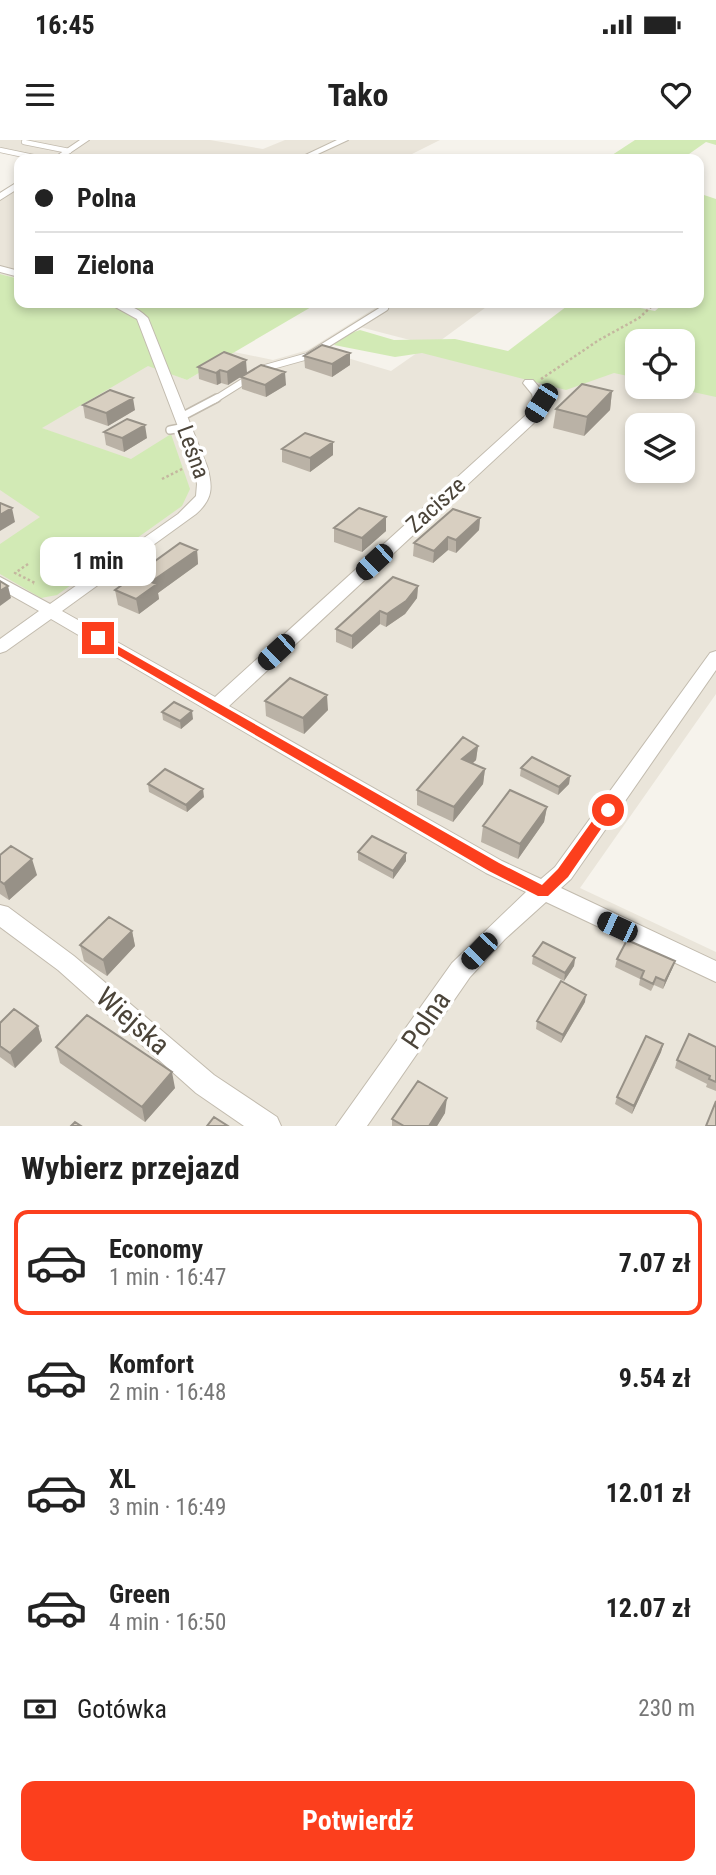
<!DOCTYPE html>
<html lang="pl">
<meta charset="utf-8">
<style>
body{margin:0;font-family:"Roboto Condensed",sans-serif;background:#f6f6f6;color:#222;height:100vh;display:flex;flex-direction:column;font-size:26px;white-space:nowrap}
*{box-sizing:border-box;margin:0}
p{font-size:23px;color:#767676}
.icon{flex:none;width:38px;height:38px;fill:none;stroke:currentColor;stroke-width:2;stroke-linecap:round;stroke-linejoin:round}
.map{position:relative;height:986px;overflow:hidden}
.side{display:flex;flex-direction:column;background:#fff;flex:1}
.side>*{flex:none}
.top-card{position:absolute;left:14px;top:14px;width:690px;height:154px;border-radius:14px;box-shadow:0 4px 10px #0003;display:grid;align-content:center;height:154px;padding:0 21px;background:#fff}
.fabs{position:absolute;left:625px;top:189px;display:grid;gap:14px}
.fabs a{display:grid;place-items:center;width:70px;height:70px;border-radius:14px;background:#fff;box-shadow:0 4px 10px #0003;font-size:35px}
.end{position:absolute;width:32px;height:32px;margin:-16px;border:9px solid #fc3f1d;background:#fff;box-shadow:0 0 0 4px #fff}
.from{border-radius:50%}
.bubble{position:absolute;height:49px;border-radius:14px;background:#fff;box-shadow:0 4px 10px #0003;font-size:23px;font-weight:700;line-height:49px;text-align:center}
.car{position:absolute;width:21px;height:42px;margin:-21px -10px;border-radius:9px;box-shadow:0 0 5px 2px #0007;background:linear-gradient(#222 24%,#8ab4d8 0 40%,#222 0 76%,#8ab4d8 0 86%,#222 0)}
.top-card b{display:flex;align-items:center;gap:24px;height:66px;font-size:26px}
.top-card b+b{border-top:2px solid #e0e0e0}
.top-card i{width:18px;height:18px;background:#222}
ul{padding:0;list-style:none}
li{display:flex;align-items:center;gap:21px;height:105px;margin:0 14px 10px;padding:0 7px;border:4px solid transparent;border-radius:14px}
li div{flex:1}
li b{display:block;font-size:26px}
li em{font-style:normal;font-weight:700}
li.active{border-color:#fc3f1d}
li>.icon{width:63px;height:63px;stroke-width:1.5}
h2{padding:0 21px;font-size:32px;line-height:84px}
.pay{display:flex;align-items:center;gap:18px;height:77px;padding:0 21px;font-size:26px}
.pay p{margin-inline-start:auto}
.action{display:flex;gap:14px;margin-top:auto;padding:14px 21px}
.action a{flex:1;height:80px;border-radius:14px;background:#fc3f1d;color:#fff;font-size:28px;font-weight:700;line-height:80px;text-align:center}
.status{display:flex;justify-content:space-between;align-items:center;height:49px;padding:0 35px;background:#fff;direction:ltr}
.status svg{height:19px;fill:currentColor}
header{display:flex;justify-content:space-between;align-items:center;height:91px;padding:0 21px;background:#fff;font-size:32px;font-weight:700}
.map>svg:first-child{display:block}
.residential{fill:#eae5da;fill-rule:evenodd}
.green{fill:#d2eab5}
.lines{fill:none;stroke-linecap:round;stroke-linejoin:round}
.lane-far2-casing{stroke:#c2bbae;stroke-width:6}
.lane-far1-casing{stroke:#c2bbae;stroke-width:8}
.lane-casing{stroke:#c2bbae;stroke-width:10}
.street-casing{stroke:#c2bbae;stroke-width:2}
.path{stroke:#c4b79f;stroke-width:2.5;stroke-dasharray:2.5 2.5;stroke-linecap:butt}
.lane-far2{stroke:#fff;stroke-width:4.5}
.lane-far1{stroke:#fff;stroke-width:6}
.lane{stroke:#fff;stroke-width:7}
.street{fill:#fff;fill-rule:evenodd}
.wall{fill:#bab2a6}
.shaded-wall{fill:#979187}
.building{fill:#d8cfc1;stroke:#979187;stroke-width:2}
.route{fill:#fc3f1d}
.labels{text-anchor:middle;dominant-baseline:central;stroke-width:7;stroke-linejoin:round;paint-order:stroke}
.street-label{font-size:23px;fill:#4b4439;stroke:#fff}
.near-street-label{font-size:28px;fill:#4b4439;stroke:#fff}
</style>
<div class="status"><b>16:45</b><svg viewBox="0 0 49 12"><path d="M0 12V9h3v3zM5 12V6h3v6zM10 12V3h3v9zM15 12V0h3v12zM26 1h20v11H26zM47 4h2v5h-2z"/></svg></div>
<header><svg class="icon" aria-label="menu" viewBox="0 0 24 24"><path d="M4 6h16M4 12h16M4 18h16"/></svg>Tako<svg class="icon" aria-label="heart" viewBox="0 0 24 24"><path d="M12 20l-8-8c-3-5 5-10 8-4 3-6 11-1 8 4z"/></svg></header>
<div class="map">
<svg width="716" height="986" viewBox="0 0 716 986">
<rect width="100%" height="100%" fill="#f6f3ec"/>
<path class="residential" d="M0 0H210L263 9 285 0H440L402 19H35L0 12Z
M19 40V139L0 134V53Z
M383 163H477L489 165 433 206 360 187 324 211 391 231 424 208 600 219 637 227V247L716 245V554L580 748 716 812V986H0V345L131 320 41 288 148 225 187 240 234 212 273 220 308 210ZM637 285H682V331H637Z"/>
<path class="green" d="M635 0H716V5L706 2 682 19H606Z
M698 53 716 59V257L670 247H682V201H637V238L614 233 566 250 422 213 395 217 334 205 342 196 360 190 394 200 455 199 508 211 571 163H616L655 171 664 163H698V129L704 122 698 121Z
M0 134 19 139V163H318L187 240 148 226 42 288 131 319 171 294 190 349 182 366 57 455 41 458 0 434V404L40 377 0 350Z"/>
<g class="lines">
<defs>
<path id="lane-far2" d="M24 2 69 11
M0 10 43 19"/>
<path id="lane-far1" d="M214 260 265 228 308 216 385 168"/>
<path id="lane" d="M181 277 217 258
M170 290 185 287"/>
<path id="street" d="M80 0H89L61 19H52Z
M337 0H348L307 19H297Z
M19 41V48L0 60V53Z
M0 126 19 131V137L0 132Z
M108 163C124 163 136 166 148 178L207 326C213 347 213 359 196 374L62 471 215 557 526 275 534 263 532 254 523 243 525 240H533L544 253 548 263 536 281 229 566 502 721 541 739 555 727 710 513 716 511V530L571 739 561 748 716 821V842L546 762 505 799 470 837 367 986H336L452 823 526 752 486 733 51 479 6 511 0 513V499L39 471 0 449V437L50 464 178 374 196 356 197 344 193 326 137 179Z
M0 765 8 767 74 816 214 935 277 977 281 986H244L196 953 58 830 0 787Z"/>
</defs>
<use href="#lane-far2" class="lane-far2-casing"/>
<use href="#lane-far1" class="lane-far1-casing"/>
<use href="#lane" class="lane-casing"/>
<use href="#street" class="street-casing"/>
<path class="path" d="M541 239 599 200 639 178 652 166 648 163
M162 339 184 328
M28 424 15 433 35 443 33 444"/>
<use href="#lane-far2" class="lane-far2"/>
<use href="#lane-far1" class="lane-far1"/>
<use href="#lane" class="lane"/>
<use href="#street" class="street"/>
</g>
<path class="wall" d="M350 213V225L332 237 305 228 304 216Z
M246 220 228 245 221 243 217 245 199 239 198 227Z
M241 237 286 245 266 257 242 249Z
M612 251 610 270 584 296 553 288 556 269Z
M83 265 135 270 108 286 85 278Z
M104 292 147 298 124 312 106 305Z
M333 302V315L310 332 282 322V309Z
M386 377V391L362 412 334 402V388Z
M480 378 479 390 456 413 448 410 433 423 413 416 414 403Z
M197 410 198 424 158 453 159 459 139 474 118 465 115 450Z
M418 446 417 458 405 474 386 487 380 484 352 509 336 502V489Z
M265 561 328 570 304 594 266 576Z
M162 572 193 579 181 589 163 580Z
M478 606 476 620 472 624 485 629 483 644 453 682 417 665V650Z
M521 628 570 636 569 644 558 655 520 636Z
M148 644 204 657 187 672 149 652Z
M547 667 544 682 518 719 481 702 483 686Z
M358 712 406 721 393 739 358 720Z
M0 715 37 735 9 760 0 754Z
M132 791 135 806 107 836 84 821 80 805Z
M533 816 575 818 574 826 564 841 532 824Z
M617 819 675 821 672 829 663 849 654 845 651 851 639 845 640 839 615 827Z
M585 862 561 903 536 889 537 881Z
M0 883 38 886 42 901 15 928 0 917Z
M663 904 661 912 632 974 615 964 617 957Z
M56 907 175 948 145 982 60 923Z
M716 907V951L706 947 707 944 675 928 677 920Z
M445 973 437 986H392V979Z"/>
<path class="shaded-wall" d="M350 213V225L332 237V224Z
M246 220 247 233 228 245 227 232Z
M220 230 221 243 217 245 216 233Z
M285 232 286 245 266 257 265 245Z
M612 251 610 270 584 296 587 277Z
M133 258 135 270 108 286 106 273Z
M145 285 147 298 124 312 122 298Z
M333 302V315L310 332V318Z
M12 368 15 382 0 391V375Z
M386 377V391L362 412V398Z
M480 378 479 390 456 413V400Z
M448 397V410L433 423 434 411Z
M197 410 198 424 158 453 159 459 139 474 136 459 151 442Z
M8 446 11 458 0 466V451Z
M418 446 417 458 405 474 386 487 387 474Z
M380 471V484L352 509V496Z
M327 555 328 570 304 594 303 578Z
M192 571 193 579 181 589 180 581Z
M478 606 476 620 461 634 462 619Z
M485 629 483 644 453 682 454 667Z
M570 636 569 644 558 655 559 647Z
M203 649 204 657 187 672 186 665Z
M547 667 544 682 518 719 520 704Z
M406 713V721L393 739V731Z
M32 719 37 735 9 760 4 744Z
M132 791 135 806 107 836 103 820Z
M575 818 574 826 564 841 565 833Z
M675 821 672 829 663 849 665 841Z
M586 855 585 862 561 903 563 895Z
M38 886 42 901 15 928 10 913Z
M663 904 661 912 632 974 634 966Z
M172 932 175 948 145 982 142 967Z
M447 958 445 973 437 986H429Z"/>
<path class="building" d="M322 205 350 213 332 224 304 216Z
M224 212 246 220 227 232 220 230 216 233 198 227Z
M261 225 285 232 265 245 241 237Z
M582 244 612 251 587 277 556 269Z
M110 250 133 258 106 273 83 265Z
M127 279 145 285 122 298 104 292Z
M305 293 333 302 310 318 282 309Z
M0 363 12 368 0 375Z
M359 368 386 377 362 398 334 388Z
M453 369 480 378 456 400 448 397 434 411 414 403Z
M180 403 197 410 151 442 157 444 136 459 115 450Z
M393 437 418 446 406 461 387 474 380 471 352 496 336 489Z
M0 441 8 446 0 451Z
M290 538 327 555 303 578 265 561Z
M174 562 192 571 180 581 162 572Z
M463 597 478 606 462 619 485 629 454 667 417 650Z
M532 617 570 636 559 647 521 628Z
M165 629 203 649 186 665 148 644Z
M510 650 547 667 520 704 483 686Z
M372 696 406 713 393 731 358 712Z
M11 706 32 719 4 744 0 741V715Z
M109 777 132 791 103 820 80 805Z
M627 800 675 821 665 841 656 837 653 844 641 838 644 831 617 819Z
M543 802 575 818 565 833 533 816Z
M561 841 586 855 563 895 537 881Z
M14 869 38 886 10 913 0 906V883Z
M87 875 172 932 142 967 56 907Z
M689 894 716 907V942L709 939 710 936 677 920Z
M646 896 663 904 634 966 617 957Z
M418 941 447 958 429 986H404L392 979Z
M716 961V986H706Z
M214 977 228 986H207Z
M75 982 81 986H71Z"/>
<path class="route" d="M98 495 499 723 542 745 558 729 603 666H612L614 670 568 737 548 756H538L489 731 94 501 92 498Z"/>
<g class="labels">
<g class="street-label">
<text transform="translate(193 312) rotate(70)">Leśna</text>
<text transform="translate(436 365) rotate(-42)">Zacisze</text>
</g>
<g class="near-street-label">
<text transform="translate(426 880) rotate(-56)">Polna</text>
<text transform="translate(133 881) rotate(41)">Wiejska</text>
</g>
</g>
</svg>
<div class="fabs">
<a><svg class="icon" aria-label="locate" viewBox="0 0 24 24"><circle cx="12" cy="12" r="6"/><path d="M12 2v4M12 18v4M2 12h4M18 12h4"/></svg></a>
<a><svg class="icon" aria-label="layers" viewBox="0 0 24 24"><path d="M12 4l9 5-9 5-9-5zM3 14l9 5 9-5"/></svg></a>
</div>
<i class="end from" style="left:608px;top:670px"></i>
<i class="end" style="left:98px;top:498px"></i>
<div class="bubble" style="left:40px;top:397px;width:116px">1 min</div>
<i class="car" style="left:541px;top:263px;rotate:213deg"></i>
<i class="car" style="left:374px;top:422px;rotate:227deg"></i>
<i class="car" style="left:276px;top:512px;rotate:227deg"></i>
<i class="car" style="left:617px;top:787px;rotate:295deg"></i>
<i class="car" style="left:479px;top:811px;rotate:224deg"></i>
<div class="top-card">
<b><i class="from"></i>Polna</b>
<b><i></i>Zielona</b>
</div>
</div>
<section class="side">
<h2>Wybierz przejazd</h2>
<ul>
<li class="active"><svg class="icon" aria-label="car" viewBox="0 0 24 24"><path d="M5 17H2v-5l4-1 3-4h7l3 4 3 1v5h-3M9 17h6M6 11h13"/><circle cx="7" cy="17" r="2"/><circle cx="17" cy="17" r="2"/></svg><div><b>Economy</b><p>1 min · 16:47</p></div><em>7.07 zł</em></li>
<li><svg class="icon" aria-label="car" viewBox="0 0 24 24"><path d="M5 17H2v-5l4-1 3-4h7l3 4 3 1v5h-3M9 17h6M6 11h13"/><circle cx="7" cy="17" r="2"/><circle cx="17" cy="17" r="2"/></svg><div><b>Komfort</b><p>2 min · 16:48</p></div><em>9.54 zł</em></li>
<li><svg class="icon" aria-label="car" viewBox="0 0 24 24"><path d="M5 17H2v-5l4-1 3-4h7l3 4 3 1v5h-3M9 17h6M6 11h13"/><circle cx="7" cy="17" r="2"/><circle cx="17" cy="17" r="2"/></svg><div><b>XL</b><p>3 min · 16:49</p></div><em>12.01 zł</em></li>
<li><svg class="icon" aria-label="car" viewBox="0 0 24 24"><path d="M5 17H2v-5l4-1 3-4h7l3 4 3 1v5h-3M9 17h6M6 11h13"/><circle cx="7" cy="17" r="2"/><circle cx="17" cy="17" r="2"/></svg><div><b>Green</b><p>4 min · 16:50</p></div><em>12.07 zł</em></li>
</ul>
<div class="pay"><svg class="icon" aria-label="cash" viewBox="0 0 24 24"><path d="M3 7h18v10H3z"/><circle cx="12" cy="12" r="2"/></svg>Gotówka<p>230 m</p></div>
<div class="action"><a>Potwierdź</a></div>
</section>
